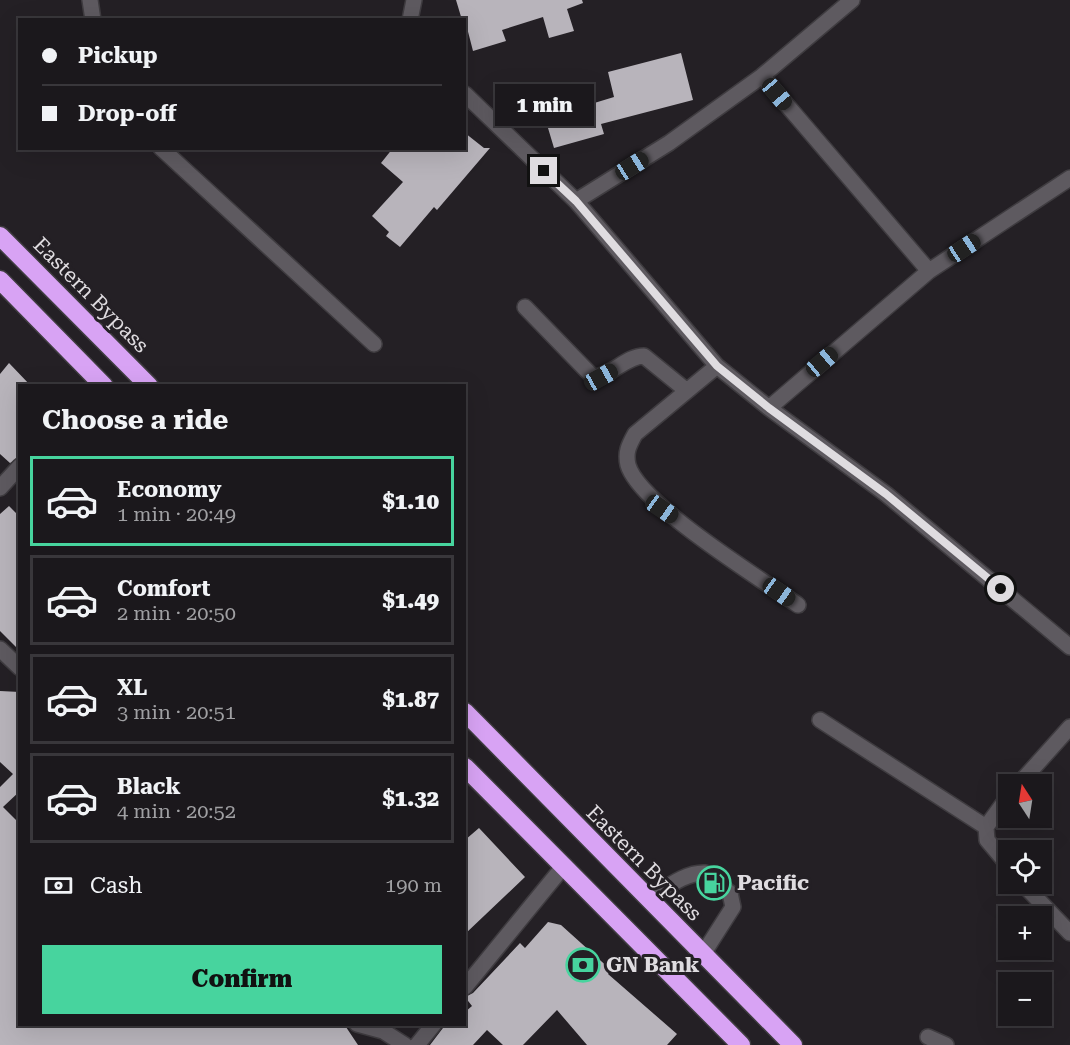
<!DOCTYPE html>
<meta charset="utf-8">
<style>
body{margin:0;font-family:"Roboto Serif",serif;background:#242125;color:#f1f3f6;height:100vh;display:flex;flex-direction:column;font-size:22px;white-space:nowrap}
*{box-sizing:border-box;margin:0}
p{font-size:20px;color:#a0a0a3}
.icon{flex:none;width:33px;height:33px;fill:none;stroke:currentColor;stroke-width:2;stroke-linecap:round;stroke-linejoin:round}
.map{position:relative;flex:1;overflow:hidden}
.drawer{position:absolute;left:18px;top:384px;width:448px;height:642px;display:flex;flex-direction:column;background:#1b181c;border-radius:0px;box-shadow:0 6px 24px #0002,0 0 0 2px #39373b}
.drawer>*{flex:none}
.banner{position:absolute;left:18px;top:18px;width:448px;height:132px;border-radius:0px;box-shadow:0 6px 24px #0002,0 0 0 2px #39373b;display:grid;align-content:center;height:132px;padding:0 24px;background:#1b181c}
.needle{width:39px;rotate:348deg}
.fabs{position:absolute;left:998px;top:774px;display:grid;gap:12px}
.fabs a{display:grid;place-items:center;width:54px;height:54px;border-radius:0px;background:#1b181c;box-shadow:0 6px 24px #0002,0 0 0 2px #39373b;font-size:30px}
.end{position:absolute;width:27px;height:27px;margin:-14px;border:8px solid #dfdce0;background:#111;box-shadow:0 0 0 3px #111}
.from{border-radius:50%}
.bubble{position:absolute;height:42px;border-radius:0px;background:#1b181c;box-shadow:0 6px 24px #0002,0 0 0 2px #39373b;font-size:20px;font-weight:800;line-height:42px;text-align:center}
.car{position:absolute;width:18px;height:36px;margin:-18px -9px;border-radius:8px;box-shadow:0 0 4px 2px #0007;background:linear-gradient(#222 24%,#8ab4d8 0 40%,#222 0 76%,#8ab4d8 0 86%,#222 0)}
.banner b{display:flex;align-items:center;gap:21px;height:57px;font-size:22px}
.banner b+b{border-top:2px solid #39373b}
.banner i{width:15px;height:15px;background:#f1f3f6}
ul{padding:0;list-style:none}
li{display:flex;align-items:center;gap:18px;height:90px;margin:0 12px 9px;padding:0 12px;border:3px solid #39373b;border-radius:0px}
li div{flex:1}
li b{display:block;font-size:22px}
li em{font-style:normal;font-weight:800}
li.active{border-color:#47d49e}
li>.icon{width:54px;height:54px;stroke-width:1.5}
h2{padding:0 24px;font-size:27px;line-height:72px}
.pay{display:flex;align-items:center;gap:15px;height:66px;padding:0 24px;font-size:22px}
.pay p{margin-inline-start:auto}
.action{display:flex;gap:12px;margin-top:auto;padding:12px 24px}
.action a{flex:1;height:69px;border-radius:0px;background:#47d49e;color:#111;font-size:24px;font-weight:800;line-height:69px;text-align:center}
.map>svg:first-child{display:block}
.building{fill:#b8b4bb}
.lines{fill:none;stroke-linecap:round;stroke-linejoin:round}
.minor-casing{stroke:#3f3c40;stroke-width:18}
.highway-casing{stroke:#3f3c40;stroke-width:21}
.minor{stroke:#5e5a60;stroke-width:15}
.highway{stroke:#d8a3f4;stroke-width:18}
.route{stroke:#dfdce0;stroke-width:8}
.labels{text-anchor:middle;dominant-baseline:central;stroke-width:6;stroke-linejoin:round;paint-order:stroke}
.street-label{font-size:21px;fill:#dfdce0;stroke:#242025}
.poi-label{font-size:21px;font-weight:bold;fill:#dfdce0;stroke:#242025;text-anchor:start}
</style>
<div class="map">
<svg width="1070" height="1045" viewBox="0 0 1070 1045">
<rect width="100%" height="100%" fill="#242025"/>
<path class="building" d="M456 0H582L583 3 567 9 574 31 549 38 543 17 502 30 506 41 473 51 465 20H462Z
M681 53 693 100 601 124 604 134 554 148 545 118 614 97 608 72Z
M465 133 484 148H490L437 210 434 207 400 247 386 236 389 232 372 216 403 182 381 163 393 148H465Z
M9 363 31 386H20V457L10 463 0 454V374Z
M9 506 20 517V651L0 631V514Z
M0 691 20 692V791L3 807 20 824V1024H344L358 1045H0V787L13 774 0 762Z
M479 828 525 877 465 934V840Z
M548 922 561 925 611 970 608 974 677 1034 667 1045H587L557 1010 523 1045H503L487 1030 473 1045H430L446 1024H465V1012L472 1006 465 997 473 993 520 943 525 948Z"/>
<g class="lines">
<defs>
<path id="minor" d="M90 0 93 20
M410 20 414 0
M762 76 929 271
M465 94 576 201 717 366 769 408 886 494 1070 647
M161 148 374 344
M576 201 669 143 762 76 852 0
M525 307 593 377C612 376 626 356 644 356L687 391
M717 366 635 434C629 445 625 452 628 465 639 504 761 579 798 605
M769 408 929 271 1070 178
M0 488 20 466
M0 649 20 668
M820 720 986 827
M1019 784 1070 727
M1008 797 986 827 987 840 1008 865
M1023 884 1070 933
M648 899C665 889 685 872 705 873L730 893 733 907 703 954
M465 987 563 867
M357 1024 383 1031 405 1045
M928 1037 946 1045
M417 1045 434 1024"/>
<path id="highway" d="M0 236 149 386
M0 280 104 386
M465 712 793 1045
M465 767 741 1045"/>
</defs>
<use href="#minor" class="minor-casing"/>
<use href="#highway" class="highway-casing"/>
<use href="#minor" class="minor"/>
<use href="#highway" class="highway"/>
</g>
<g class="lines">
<path class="route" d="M544 171 576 201 717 366 769 408 886 494 1001 589"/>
</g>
<defs>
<symbol id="fuel-ring" viewBox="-11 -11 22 22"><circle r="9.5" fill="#242025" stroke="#47d49e" stroke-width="1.5"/><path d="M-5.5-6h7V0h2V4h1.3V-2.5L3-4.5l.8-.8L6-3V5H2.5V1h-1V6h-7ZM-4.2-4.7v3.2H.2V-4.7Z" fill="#47d49e"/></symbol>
<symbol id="bank-ring" viewBox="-11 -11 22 22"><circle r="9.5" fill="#242025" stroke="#47d49e" stroke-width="1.5"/><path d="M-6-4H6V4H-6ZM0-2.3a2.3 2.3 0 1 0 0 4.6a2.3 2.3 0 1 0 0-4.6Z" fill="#47d49e"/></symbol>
</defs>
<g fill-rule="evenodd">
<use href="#fuel-ring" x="695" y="864" width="38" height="38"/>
<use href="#bank-ring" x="564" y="946" width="38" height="38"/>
</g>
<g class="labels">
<g class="street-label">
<text transform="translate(91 295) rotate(45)">Eastern Bypass</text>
<text transform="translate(644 863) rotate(45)">Eastern Bypass</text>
</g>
<g class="poi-label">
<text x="737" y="883">Pacific</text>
<text x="606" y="965">GN Bank</text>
</g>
</g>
</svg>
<div class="fabs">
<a><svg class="needle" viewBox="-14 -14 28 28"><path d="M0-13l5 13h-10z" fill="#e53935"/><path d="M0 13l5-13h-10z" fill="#a0a0a3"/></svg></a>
<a><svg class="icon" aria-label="locate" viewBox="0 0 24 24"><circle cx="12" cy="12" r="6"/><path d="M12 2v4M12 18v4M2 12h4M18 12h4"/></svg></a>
<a>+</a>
<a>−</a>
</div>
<i class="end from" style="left:1001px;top:589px"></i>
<i class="end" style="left:544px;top:171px"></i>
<div class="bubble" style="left:495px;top:84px;width:99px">1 min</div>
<i class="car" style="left:777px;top:94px;rotate:140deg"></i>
<i class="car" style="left:632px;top:166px;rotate:58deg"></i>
<i class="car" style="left:964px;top:248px;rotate:57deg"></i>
<i class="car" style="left:822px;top:362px;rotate:50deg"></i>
<i class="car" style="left:601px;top:377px;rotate:61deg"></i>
<i class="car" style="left:662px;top:509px;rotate:125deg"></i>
<i class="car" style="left:779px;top:592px;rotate:125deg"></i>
<div class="banner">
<b><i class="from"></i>Pickup</b>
<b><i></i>Drop-off</b>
</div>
<section class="drawer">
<h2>Choose a ride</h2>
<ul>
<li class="active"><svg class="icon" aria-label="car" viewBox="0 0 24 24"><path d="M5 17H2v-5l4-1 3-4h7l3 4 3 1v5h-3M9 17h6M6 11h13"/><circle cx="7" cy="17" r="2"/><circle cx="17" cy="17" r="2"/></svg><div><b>Economy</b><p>1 min · 20:49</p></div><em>$1.10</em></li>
<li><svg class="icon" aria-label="car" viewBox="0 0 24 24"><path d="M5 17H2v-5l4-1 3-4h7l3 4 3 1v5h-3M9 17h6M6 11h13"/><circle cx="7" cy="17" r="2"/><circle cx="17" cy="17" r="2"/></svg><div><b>Comfort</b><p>2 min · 20:50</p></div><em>$1.49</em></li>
<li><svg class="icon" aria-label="car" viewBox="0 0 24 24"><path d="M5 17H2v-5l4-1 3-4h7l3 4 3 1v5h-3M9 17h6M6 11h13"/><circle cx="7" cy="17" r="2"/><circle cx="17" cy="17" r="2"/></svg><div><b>XL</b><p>3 min · 20:51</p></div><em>$1.87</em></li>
<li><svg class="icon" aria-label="car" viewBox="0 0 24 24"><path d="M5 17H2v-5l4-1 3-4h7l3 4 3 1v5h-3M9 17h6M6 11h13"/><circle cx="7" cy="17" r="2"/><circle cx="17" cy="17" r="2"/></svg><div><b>Black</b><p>4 min · 20:52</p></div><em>$1.32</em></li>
</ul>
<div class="pay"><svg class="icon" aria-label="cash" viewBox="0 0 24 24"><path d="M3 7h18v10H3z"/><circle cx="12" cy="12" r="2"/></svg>Cash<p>190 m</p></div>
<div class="action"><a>Confirm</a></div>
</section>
</div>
